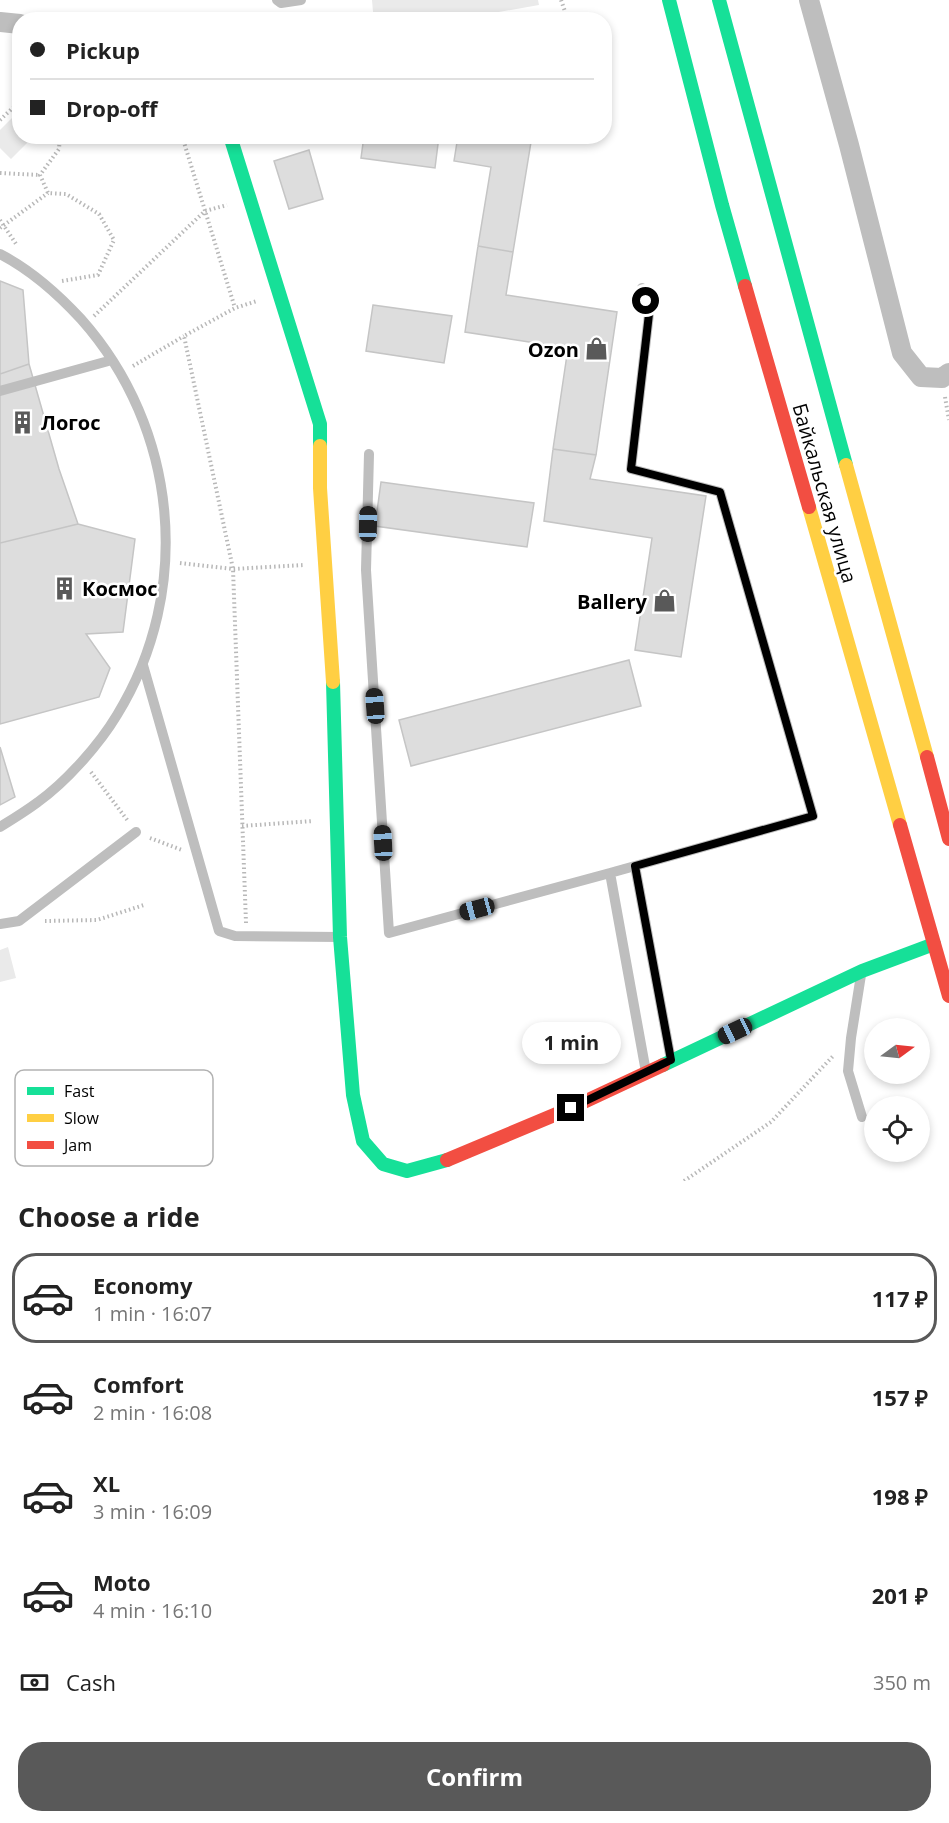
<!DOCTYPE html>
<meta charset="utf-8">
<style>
body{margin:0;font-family:"Open Sans",sans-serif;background:#f2f2f2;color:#222;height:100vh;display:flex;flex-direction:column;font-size:22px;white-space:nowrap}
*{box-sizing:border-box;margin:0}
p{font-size:20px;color:#767676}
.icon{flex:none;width:33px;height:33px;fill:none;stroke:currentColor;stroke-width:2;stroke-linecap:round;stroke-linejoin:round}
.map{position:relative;height:1181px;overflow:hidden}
.side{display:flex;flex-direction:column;background:#fff;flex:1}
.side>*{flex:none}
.guide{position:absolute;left:12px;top:12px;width:600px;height:132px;border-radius:24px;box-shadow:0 3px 9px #0003;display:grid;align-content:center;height:132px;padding:0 18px;background:#fff}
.needle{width:39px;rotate:75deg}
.buttons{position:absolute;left:864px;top:1018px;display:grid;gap:12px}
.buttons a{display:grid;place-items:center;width:66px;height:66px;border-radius:50%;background:#fff;box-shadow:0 3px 9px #0003;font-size:30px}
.end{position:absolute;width:27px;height:27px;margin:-14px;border:8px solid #000;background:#fff;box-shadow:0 0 0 3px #fff}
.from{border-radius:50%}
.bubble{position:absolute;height:42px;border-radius:21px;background:#fff;box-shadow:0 3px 9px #0003;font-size:20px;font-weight:700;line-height:42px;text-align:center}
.car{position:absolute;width:18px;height:36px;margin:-18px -9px;border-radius:8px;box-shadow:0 0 4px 2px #0007;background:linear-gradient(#222 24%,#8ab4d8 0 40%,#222 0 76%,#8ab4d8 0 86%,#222 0)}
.guide b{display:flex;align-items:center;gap:21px;height:57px;font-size:22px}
.guide b+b{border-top:2px solid #e0e0e0}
.guide i{width:15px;height:15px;background:#222}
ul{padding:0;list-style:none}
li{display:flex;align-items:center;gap:18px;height:90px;margin:0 12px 9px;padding:0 6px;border:3px solid transparent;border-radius:24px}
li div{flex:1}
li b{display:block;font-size:22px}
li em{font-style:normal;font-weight:700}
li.active{border-color:#595959}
li>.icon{width:54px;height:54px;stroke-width:1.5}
h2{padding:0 18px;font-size:27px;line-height:72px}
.pay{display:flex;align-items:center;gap:15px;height:66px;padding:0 18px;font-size:22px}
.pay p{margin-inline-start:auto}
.button{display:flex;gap:12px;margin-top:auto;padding:12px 18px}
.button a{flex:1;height:69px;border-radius:24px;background:#595959;color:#fff;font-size:24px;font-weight:700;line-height:69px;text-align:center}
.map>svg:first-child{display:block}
.green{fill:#eaeaea}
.building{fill:#ddd;stroke:#c5c5c5;stroke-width:1.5}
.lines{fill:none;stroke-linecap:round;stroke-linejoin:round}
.path{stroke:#b8b8b8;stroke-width:4;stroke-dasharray:1.5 3;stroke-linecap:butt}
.lane{stroke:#bebebe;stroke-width:10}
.street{stroke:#bebebe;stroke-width:20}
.fast{stroke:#16e098;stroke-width:14}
.slow{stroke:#ffcf43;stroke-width:14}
.jam{stroke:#f24e42;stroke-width:14}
.route{stroke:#000;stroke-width:8}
.labels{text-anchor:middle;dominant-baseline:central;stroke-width:5;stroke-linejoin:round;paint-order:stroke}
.poi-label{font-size:20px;font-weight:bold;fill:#000;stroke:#fff;text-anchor:end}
.street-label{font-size:20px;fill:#000;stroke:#fff}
.key{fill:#fff;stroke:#b2b2b2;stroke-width:1.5}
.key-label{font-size:16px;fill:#000}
</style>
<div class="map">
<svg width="949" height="1181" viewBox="0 0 949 1181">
<rect width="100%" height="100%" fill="#fff"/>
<path class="green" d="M372 0H538L539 5 459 19 376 20 373 12Z
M19 111 20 136 33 137 11 159 0 148V130Z
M8 947 16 978 0 982V950Z"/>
<path class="building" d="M364 136H439L435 168 361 158Z
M458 136H532L513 252 478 246 491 167 454 161Z
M309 150 323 199 289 209 274 161Z
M478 246 513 252 506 295 617 312 596 455 553 449 568 348 465 332Z
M0 281 23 290 29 364 0 374Z
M373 305 452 316 444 363 366 351Z
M29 364 59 469 78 524 0 543V374Z
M553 449 596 455 590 479 706 496 681 657 635 650 652 538 544 521Z
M381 482 534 503 527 547 375 526Z
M78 524 135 539 123 632 86 634 110 668 99 697 0 724V543Z
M629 660 641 706 411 766 399 720Z
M0 747 15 797 0 805Z"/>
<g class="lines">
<path class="path" d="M561 0 568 20
M0 120 20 101
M60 136 59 149 40 175 48 193 66 194 99 214 114 240 98 275 62 281
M182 136 235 308
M0 173 40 175
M0 220 16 244
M0 228 48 193
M94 316 205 211 227 205
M133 366 184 336
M945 397 949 420
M180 563 233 569 304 565
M91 772 128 821
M242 826 313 821
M150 838 182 850
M45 921 97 920 144 905
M246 923 233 569 184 336 235 308 257 301
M684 1181 771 1122 834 1055"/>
<path class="lane" d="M277 0 281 3 301 0
M0 254C31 270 57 293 81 319 178 428 194 590 117 715 99 745 66 782 38 802 26 811 13 819 0 827
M642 288 649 314 631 469 720 492 813 816 635 866 671 1060
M0 391 112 360
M369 454 366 570 389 933 610 873 646 1072
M143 665 219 931 235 936 340 937
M610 873 635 866
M0 924 19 921 136 832
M861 975 851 1038 848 1071 862 1117"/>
<path class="street" d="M809 0 849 145 902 353 921 377 942 378 949 373
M0 22 20 24"/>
<path class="fast" d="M669 0 722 205 745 286
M719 0 846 465
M230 136 320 424V446
M333 682 340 937 353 1095 363 1141 383 1164 407 1171 447 1160
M663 1065 862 971 934 944"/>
<path class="slow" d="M320 446V488L333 682
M846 465 927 757
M809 507 900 825"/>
<path class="jam" d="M745 286 809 507
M927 757 949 839
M900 825 949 996
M447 1160 571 1108 663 1065"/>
</g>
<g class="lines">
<path class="route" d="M571 1108 671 1060 635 866 813 816 720 492 631 469 649 314 646 301"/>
</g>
<defs>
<symbol id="shop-bare" viewBox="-9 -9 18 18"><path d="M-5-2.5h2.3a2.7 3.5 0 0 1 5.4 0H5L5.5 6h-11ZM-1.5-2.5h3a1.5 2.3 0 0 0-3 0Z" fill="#595959" stroke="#fff" stroke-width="2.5" paint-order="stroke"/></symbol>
<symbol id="building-bare" viewBox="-9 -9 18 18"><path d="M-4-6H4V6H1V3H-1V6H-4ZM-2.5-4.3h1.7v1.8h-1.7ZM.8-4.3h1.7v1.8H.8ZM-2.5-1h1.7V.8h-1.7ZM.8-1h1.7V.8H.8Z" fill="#595959" stroke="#fff" stroke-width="2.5" paint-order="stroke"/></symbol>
</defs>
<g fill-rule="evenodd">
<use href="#shop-bare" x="580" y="332" width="33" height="33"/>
<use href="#building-bare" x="6" y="406" width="33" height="33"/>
<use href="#building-bare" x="48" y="572" width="33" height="33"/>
<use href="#shop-bare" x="648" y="584" width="33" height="33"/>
</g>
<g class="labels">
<g class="poi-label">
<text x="579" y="349">Ozon</text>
<text x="41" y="422" text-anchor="start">Логос</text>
<text x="82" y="588" text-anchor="start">Космос</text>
<text x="647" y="601">Ballery</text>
</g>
<g class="street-label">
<text transform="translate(825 493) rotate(74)">Байкальская улица</text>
</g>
</g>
<rect x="15" y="1070" width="198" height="96" rx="9" class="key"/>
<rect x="27" y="1087" width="27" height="8" fill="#16e098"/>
<rect x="27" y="1114" width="27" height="8" fill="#ffcf43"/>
<rect x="27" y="1141" width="27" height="8" fill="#f24e42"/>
<g class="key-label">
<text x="64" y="1097">Fast</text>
<text x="64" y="1124">Slow</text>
<text x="64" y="1151">Jam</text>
</g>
</svg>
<div class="buttons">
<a><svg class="needle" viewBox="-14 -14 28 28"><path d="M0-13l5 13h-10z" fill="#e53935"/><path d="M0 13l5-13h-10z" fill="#767676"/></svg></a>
<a><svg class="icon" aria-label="locate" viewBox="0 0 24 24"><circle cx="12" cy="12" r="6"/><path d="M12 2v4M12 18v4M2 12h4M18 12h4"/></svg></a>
</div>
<i class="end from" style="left:646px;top:301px"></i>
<i class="end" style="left:571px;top:1108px"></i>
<div class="bubble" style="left:522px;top:1022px;width:99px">1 min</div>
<i class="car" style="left:368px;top:524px;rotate:1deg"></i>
<i class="car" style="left:375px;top:706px;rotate:356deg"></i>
<i class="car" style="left:383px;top:843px;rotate:357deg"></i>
<i class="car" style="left:477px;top:909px;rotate:255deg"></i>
<i class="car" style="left:735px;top:1031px;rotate:245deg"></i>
<div class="guide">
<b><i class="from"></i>Pickup</b>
<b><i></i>Drop-off</b>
</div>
</div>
<section class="side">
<h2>Choose a ride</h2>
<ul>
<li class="active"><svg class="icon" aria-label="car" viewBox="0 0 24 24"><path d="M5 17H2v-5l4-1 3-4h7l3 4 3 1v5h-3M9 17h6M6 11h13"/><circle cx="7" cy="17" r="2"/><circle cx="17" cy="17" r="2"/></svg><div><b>Economy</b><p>1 min · 16:07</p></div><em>117 ₽</em></li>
<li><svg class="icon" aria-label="car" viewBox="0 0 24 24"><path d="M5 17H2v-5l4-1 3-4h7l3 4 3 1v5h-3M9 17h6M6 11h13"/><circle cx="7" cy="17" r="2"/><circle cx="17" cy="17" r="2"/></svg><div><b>Comfort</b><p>2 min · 16:08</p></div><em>157 ₽</em></li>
<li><svg class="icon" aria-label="car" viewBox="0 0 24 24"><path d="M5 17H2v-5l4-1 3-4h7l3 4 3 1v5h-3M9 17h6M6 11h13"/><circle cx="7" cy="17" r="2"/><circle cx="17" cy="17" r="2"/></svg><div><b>XL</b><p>3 min · 16:09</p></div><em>198 ₽</em></li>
<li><svg class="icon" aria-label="car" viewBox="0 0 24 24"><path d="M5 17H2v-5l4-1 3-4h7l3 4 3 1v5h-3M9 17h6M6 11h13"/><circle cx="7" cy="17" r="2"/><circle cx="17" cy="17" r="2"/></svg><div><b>Moto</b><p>4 min · 16:10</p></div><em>201 ₽</em></li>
</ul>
<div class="pay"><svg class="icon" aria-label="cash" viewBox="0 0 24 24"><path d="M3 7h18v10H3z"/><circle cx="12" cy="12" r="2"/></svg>Cash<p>350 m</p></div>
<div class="button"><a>Confirm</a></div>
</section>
